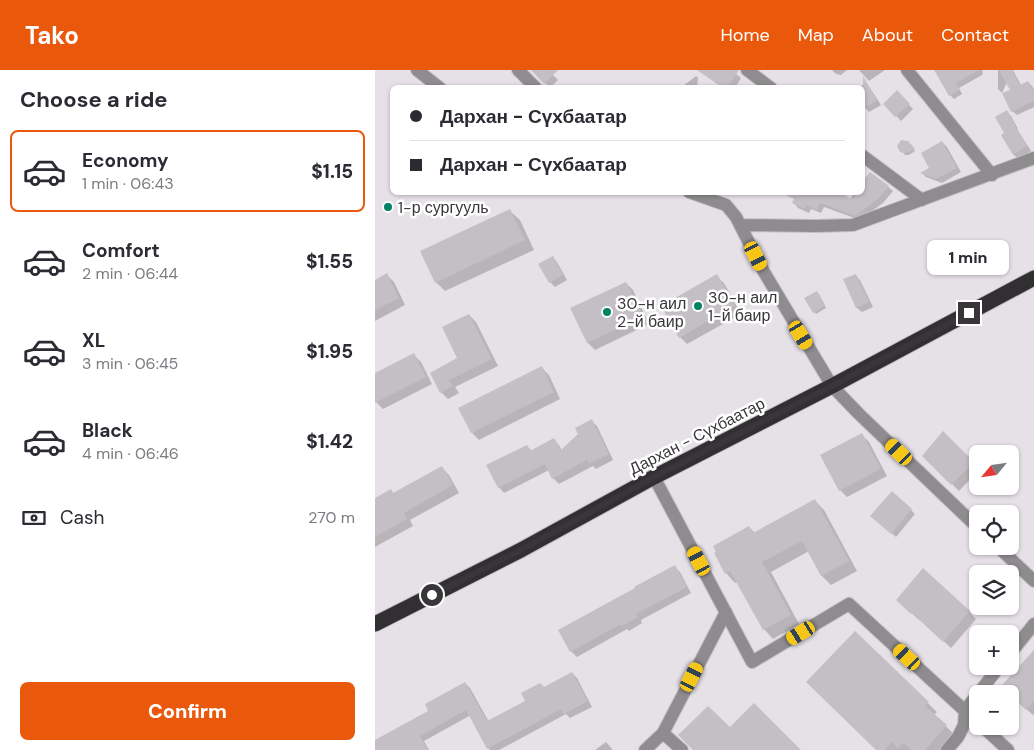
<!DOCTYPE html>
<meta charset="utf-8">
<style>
body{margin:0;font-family:"DM Sans",sans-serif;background:#f7f7f7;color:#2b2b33;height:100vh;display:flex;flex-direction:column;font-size:19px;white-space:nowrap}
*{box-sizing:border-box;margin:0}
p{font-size:16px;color:#7c7c81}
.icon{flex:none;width:28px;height:28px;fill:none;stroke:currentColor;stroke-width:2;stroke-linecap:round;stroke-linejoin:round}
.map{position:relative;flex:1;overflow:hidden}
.side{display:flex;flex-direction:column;background:#fff;width:375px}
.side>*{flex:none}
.hud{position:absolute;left:15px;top:15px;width:475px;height:110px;border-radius:8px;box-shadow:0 1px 4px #0004;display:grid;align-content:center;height:110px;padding:0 20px;background:#fff}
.needle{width:32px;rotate:241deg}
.buttons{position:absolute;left:594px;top:375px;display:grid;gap:10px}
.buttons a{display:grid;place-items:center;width:50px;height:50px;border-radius:8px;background:#fff;box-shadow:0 1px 4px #0004;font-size:25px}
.end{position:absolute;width:22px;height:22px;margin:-11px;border:6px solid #383639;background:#fff;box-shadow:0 0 0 2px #fff}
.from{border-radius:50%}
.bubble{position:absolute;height:35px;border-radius:8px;background:#fff;box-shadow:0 1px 4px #0004;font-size:16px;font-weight:800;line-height:35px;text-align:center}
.car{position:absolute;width:15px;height:30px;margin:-15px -8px;border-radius:6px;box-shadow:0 0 4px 1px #0007;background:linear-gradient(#f5c518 24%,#345 0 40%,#f5c518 0 76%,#345 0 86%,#f5c518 0)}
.hud b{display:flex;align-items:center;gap:18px;height:48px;font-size:19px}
.hud b+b{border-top:1px solid #e1e1e2}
.hud i{width:12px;height:12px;background:#2b2b33}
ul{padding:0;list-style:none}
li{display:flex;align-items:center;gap:15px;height:82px;margin:0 10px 8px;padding:0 10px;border:2px solid transparent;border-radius:8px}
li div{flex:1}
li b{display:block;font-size:19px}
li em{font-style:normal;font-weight:800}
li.on{border-color:#ea580c}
li>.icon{width:45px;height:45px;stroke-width:1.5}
h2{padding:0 20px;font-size:22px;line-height:60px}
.pay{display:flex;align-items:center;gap:12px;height:55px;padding:0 20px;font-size:19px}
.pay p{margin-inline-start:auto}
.cta{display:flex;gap:10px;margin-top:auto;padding:10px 20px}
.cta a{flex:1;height:58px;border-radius:8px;background:#ea580c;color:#fff;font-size:20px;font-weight:800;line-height:58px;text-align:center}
header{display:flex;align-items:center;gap:30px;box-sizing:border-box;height:70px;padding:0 25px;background:#ea580c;color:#fff}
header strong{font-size:24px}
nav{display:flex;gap:28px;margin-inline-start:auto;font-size:18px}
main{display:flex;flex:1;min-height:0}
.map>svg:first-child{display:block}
.shadow{fill:#0003}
.building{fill:#c3bfc4}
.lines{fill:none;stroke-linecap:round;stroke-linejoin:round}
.minor-casing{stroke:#c3bfc4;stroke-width:14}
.highway-casing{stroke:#c3bfc4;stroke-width:17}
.minor{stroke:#8e8c8e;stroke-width:12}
.highway{stroke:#322f33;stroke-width:15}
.route{stroke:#383639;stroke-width:6}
.poi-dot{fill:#008263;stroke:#fff;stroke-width:2}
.labels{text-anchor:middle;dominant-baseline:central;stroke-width:5;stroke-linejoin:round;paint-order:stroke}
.poi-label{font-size:16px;fill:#383639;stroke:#fff;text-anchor:start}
.street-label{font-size:16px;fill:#383639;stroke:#fff}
</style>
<header>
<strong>Tako</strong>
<nav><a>Home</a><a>Map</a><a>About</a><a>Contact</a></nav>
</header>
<main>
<section class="side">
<h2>Choose a ride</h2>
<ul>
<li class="on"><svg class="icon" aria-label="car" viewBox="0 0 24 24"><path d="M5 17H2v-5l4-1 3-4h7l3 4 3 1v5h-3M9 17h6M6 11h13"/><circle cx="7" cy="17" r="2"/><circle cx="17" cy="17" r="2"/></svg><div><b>Economy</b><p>1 min · 06:43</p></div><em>$1.15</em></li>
<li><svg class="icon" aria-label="car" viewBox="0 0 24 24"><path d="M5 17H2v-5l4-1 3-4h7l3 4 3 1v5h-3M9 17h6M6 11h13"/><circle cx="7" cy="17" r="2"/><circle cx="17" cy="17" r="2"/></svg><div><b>Comfort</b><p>2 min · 06:44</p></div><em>$1.55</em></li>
<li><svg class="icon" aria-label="car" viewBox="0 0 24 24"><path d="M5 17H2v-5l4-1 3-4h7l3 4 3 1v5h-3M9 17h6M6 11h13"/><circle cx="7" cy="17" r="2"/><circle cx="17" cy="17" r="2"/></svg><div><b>XL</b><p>3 min · 06:45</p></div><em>$1.95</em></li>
<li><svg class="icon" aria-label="car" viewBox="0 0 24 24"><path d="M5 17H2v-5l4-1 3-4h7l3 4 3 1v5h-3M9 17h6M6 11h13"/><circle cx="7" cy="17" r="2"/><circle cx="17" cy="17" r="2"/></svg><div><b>Black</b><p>4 min · 06:46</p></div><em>$1.42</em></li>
</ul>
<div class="pay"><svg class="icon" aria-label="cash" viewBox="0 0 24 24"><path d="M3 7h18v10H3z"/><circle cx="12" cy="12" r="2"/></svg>Cash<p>270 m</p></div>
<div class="cta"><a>Confirm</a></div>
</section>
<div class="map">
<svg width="659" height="680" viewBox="0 0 659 680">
<rect width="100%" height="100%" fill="#e6e1e7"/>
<path class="shadow" d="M157 0H173L183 10 175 18Z
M346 0H356L366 8 360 18H348Z
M457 0H472L466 5 461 4Z
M484 0H510L494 11Z
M560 0H607L608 2 607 5 584 18 587 24 579 29 575 25Z
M623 0H638L646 15 653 12 657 16 659 20V37L642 45 637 41 636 20 632 12 627 23 623 19Z
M321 6 323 8 322 18H308V16Z
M491 13 495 18 506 35 494 42 488 35V18H483Z
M522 22 538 39 526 51 510 34Z
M631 42 636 46 643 59H642L656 81 644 89 639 85 627 66 630 64Z
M567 72 572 77 586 102 567 113 551 107 547 103 556 98Z
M535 74 540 81 534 85H530L524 78Z
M496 103 518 121 508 133 485 150 449 137 446 143 436 139 434 143 423 138 419 133 475 129 480 122H488V113Z
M135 141 145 150 159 180 70 221 61 212Z
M177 187 182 192 192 210 180 217 175 212Z
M12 205 19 212 30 235 0 251V211Z
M480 205 485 210 498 237 487 242 482 238 469 210Z
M341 206 349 213 366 244 312 274 305 267Z
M251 213 258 220 274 254 220 280 213 273 197 239Z
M444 224 451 238 441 244 439 242Z
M94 245 101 252 123 296 80 317 84 323 73 329 66 322 56 304 84 289Z
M39 285 46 292 57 314 8 339 0 331V305Z
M167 298 174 305 185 329 104 370 97 363Z
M216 351 222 356 238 390 221 399 218 396 184 414 178 408 174 400 129 423 124 417 152 376 157 381 179 370 184 375 187 381Z
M568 363 602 398V402L584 421 549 386Z
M487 365 494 372 512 406 472 427 465 420Z
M67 398 74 405 84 423 35 450 38 456 0 477V429L19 424Z
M440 431 449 440 482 501 456 515 447 506 434 481 396 502 424 554 398 569 389 559 363 512 360 513 351 503 374 457 380 463Z
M536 440 540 444 521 467 502 451Z
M300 497 305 502 316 523 266 550 267 553 254 561 252 559 202 587 196 581Z
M530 537 594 542 601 549 576 578 545 549 544 550Z
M480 563 562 642 559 645 580 665 567 680H503Z
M659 582V644L658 645 640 629 635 634V624H616L625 614 627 617Z
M197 603 202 608 217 637 195 648 191 644 124 680H115L113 678 96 645 49 671 54 680H0V672L55 641 90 613 95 618 114 652 152 632 169 618Z
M231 672 238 680H220Z"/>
<path class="building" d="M156 0H183L169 14Z
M322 0H364L352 18H348Z
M559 0H604L581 13 584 20 574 26Z
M624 0H637L645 15 653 11 659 22V31L636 42 627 23 635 20Z
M488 6 502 30 488 39Z
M522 20 535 34 520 47 508 34Z
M632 40 640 54H639L652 76 638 85 626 65 629 63 620 47Z
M526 70 533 71 540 79 532 83 525 82 522 76Z
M567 71 582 98 561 109 545 103 554 98 546 83Z
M495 102 514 116 504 128 480 146 445 133 442 140 431 135 430 139 417 133 419 129 404 122H464L477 129 484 122H488V111Z
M135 139 150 170 60 213 45 181Z
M178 186 188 205 174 213 163 194Z
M12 203 24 228 0 240V210Z
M342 204 360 236 304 268 286 236Z
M481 204 494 232 481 238 468 209Z
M251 212 268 247 212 273 195 238Z
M442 221 450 235 438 243 429 228Z
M94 244 117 289 74 310 78 316 65 323 55 303 82 288 67 257Z
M39 283 51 307 0 333V303Z
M167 296 179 322 96 363 83 338Z
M217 349 234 384 214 394 212 390 177 409 170 394 123 418 111 395 152 375 155 381 179 368 186 380 203 364 200 358Z
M568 361 599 392 576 415 547 386Z
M487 363 506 399 464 421 445 385Z
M67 396 78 415 29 443 32 449 0 467V428L16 419 18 423Z
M517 421 537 439 516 464 495 446Z
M440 429 474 491 446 506 427 471 387 492 416 545 388 560 355 501 350 504 339 483 341 482 338 476 374 456 378 463Z
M300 495 312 517 261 544 263 547 247 556 246 554 195 582 183 560 260 518 259 517Z
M548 498 595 541 568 572 537 543 536 544 521 530Z
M480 561 554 632 550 636 572 655 550 680H536L528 673 523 678 517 672 509 680H501L431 612Z
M659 580V631L651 640 635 625V624H619Z
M197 602 213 631 189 644 186 639 112 679 91 640 45 666 53 680H0V670L53 641 50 634 90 612 112 651 150 631 146 623 165 613 169 617Z
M379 633 426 680H318L303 665 333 636 355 657Z"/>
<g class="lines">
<defs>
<path id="minor" d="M42 0 65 18
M143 0 161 18
M372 0 396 18
M532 0 617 105
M488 86 547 130
M314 122 351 135 361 147 365 155 441 156 478 155 659 88
M365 155 389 202 457 316 484 344 602 457
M279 407 377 592 474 534 602 652
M622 476 659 511
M635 584 659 554
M607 656 633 680
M288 663 307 680
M270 680 288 663 351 542
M572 680 583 667 589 655 590 640 625 596"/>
<path id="highway" d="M0 554 146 480 279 407 457 316 659 208"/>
</defs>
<use href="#minor" class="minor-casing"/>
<use href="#highway" class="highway-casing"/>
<use href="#minor" class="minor"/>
<use href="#highway" class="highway"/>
</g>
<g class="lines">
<path class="route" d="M57 525 146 480 279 407 457 316 594 243"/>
</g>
<g class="poi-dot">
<circle cx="13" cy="137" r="5"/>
<circle cx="323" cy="236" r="5"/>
<circle cx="232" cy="242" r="5"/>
</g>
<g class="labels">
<g class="poi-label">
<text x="23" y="137">1-р сургууль</text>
<text x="333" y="227">30-н аил<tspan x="333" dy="18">1-й баир</tspan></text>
<text x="242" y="233">30-н аил<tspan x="242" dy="18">2-й баир</tspan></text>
</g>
<g class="street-label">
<text transform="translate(322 366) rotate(-27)">Дархан - Сүхбаатар</text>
</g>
</g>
</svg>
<div class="buttons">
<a><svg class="needle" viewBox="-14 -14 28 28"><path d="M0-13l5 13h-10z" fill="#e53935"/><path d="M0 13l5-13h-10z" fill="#7c7c81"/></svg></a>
<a><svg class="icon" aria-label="locate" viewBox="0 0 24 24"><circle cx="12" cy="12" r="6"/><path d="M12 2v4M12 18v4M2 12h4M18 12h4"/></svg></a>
<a><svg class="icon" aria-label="layers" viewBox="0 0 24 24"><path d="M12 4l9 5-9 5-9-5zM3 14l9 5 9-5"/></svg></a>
<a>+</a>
<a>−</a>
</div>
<i class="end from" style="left:57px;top:525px"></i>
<i class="end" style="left:594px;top:243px"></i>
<div class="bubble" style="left:552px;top:170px;width:82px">1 min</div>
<i class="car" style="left:381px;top:186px;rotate:153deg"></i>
<i class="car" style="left:426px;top:265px;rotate:149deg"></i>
<i class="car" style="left:524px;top:382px;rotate:314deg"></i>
<i class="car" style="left:324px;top:491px;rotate:332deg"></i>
<i class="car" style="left:426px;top:563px;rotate:239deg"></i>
<i class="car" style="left:532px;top:587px;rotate:313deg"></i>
<i class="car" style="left:317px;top:607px;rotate:27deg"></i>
<div class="hud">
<b><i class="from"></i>Дархан - Сүхбаатар</b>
<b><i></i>Дархан - Сүхбаатар</b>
</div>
</div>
</main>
